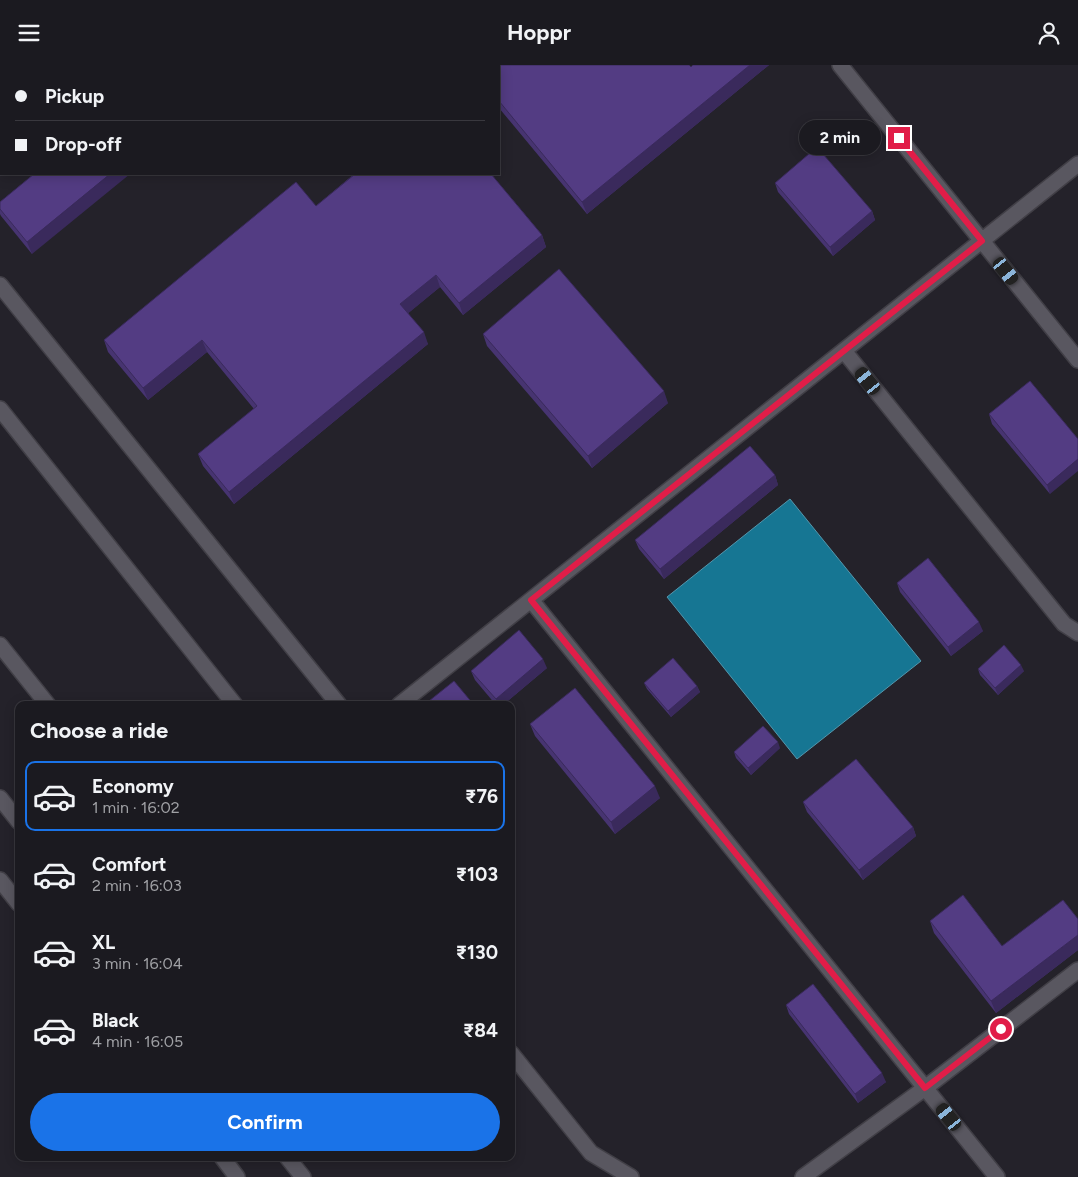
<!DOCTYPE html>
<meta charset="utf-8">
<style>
body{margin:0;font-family:Figtree,sans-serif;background:#28272d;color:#f1f3f6;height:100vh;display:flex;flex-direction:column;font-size:19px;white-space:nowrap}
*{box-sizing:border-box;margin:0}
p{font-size:16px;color:#a0a1a5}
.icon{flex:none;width:28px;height:28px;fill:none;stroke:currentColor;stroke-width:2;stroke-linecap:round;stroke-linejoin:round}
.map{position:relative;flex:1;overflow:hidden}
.sheet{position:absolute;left:15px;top:636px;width:500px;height:460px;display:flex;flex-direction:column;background:#1b1a20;border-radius:10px;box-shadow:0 2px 12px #0003,0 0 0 1px #39383e}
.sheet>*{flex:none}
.top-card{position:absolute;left:0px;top:0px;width:500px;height:110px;box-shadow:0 2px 12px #0003,0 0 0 1px #39383e;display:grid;align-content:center;height:110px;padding:0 15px;background:#1b1a20}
.end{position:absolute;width:22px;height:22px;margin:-11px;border:6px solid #e11d48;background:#fff;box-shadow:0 0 0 2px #fff}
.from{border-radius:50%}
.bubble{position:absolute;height:35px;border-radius:18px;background:#1b1a20;box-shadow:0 2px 12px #0003,0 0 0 1px #39383e;font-size:16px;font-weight:700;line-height:35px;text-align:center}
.car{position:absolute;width:15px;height:30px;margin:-15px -8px;border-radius:6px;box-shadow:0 0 4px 1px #0007;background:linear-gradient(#222 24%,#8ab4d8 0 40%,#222 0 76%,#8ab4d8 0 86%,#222 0)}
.top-card b{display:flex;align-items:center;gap:18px;height:48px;font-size:19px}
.top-card b+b{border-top:1px solid #39383e}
.top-card i{width:12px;height:12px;background:#f1f3f6}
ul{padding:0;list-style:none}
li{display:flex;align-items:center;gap:15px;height:70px;margin:0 10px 8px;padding:0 5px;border:2px solid transparent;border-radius:10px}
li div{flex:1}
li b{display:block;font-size:19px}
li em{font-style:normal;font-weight:700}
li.selected{border-color:#1a73e8}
li>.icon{width:45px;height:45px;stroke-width:1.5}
h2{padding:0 15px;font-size:22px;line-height:60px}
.action{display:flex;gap:10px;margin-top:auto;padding:10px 15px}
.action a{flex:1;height:58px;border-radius:30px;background:#1a73e8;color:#fff;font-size:20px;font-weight:700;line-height:58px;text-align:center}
header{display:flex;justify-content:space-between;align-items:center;height:65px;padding:0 15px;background:#1b1a20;font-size:22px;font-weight:700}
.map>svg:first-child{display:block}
.water{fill:#167693;stroke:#5497ad}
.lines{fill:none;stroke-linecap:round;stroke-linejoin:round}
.minor-casing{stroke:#413f46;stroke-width:18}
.minor{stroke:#595760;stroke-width:15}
.wall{fill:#473471}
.shaded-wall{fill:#3a2a5c}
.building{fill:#533c83;stroke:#3a2a5c}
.route{stroke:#e11d48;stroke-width:6}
</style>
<header><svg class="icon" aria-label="menu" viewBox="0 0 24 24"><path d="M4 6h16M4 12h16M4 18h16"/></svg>Hoppr<svg class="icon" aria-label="person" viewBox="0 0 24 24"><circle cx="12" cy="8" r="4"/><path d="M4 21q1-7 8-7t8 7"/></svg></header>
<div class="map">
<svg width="1078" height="1112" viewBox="0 0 1078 1112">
<rect width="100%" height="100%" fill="#24222a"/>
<path class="water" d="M790 434 921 596 797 694 667 532Z"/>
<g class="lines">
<defs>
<path id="minor" d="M840 0 1078 295
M0 220 339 640
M844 286 1064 559 1078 568
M0 344 235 640
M531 535 997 1112
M0 580 48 640
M399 640 1078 99
M0 733 19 757
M0 815 19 839
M511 988 591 1088 631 1112
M222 1092 237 1112
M287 1092 303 1112
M803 1112 925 1023 1078 905"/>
</defs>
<use href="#minor" class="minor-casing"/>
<use href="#minor" class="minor"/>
</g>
<path class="wall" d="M474 0H689L691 2 693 0H769L587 149 499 43V1H476Z
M34 109 32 189 1 151 0 149V137Z
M354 109H491L542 170 546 182 463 250 440 222 408 248 428 279 234 439 203 401 198 389 254 344 207 287 148 335 108 287 104 275 316 141Z
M775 118 872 146 875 155 833 191 778 127Z
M483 269 668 338 592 403 487 281Z
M1030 316 1050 429 992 359 989 349Z
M775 410 778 420 664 514 639 484 635 475Z
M897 518 983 566 951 591 900 527Z
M547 603 503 640H496L475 615 471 606Z
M978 604 1024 606 998 630 980 610Z
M644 618 697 621 700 627 671 652 647 624Z
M530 659 660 733 615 769 535 671Z
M780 683 751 710 736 693 734 687Z
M803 737 913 762 916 771 863 815 807 747Z
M1078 854V885L996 948 934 868 930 856 1002 881Z
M786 940 886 1017 858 1038 789 949Z"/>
<path class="shaded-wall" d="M750 0H769L587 149 582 137Z
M1 25V40L0 41V26Z
M110 109H130L32 189 27 177Z
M872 146 875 155 833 191 830 182Z
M542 170 546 182 463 250 459 238Z
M436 210 440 222 405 251 400 239Z
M424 267 428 279 234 439 229 427Z
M202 275 207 287 148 335 143 323Z
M664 326 668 338 592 403 588 391Z
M1078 394V406L1050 429 1047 420Z
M775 410 778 420 664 514 660 504Z
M979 557 983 566 951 591 948 582Z
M543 594 547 603 503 640H498L496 634Z
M1021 600 1024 606 998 630 995 623Z
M697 621 700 627 671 652 668 646Z
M778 677 780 683 751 710 748 703Z
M655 721 660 733 615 769 611 757Z
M913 762 916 771 863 815 859 805Z
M1078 870V885L996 948 991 936Z
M882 1008 886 1017 858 1038 855 1029Z"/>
<path class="building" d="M0 0H208L209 1H1V26H0Z
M480 0H689L691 2 693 0H750L582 137 499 36V1H481Z
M817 82 872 146 830 182 775 118Z
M34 109H110L27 177 0 144V137Z
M355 109H491L542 170 459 238 436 210 400 239 424 267 229 427 198 389 257 341 202 275 143 323 104 275 296 117 316 141Z
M559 204 664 326 588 391 483 269Z
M1030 316 1078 374V394L1047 420 989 349Z
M750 381 775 410 660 504 635 475Z
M928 493 979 557 948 582 897 518Z
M519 565 543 594 496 634 471 606Z
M1004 580 1021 600 995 623 978 604Z
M673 593 697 621 668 646 644 618Z
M454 616 474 640H424Z
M575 623 655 721 611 757 530 659Z
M763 661 778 677 748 703 734 687Z
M856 694 913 762 859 805 803 737Z
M963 830 1002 881 1063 835 1078 854V870L991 936 930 856Z
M813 919 882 1008 855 1029 786 940Z"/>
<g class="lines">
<path class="route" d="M899 73 982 176 531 535 925 1023 1001 964"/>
</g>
</svg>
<i class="end from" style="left:1001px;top:964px"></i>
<i class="end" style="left:899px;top:73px"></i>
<div class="bubble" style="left:799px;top:55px;width:82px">2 min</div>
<i class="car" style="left:1006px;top:206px;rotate:141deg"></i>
<i class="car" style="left:868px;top:316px;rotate:321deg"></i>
<i class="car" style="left:949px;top:1052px;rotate:321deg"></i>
<div class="top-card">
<b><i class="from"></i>Pickup</b>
<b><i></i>Drop-off</b>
</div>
<section class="sheet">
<h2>Choose a ride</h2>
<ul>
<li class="selected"><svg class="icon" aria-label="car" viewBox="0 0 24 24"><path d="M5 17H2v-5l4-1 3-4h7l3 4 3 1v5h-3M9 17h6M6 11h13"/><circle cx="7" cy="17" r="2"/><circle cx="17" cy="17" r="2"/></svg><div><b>Economy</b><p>1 min · 16:02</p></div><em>₹76</em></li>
<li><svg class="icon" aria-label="car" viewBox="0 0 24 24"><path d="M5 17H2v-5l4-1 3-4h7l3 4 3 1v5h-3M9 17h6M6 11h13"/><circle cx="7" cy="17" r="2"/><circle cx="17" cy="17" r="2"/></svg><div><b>Comfort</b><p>2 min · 16:03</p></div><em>₹103</em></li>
<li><svg class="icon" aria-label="car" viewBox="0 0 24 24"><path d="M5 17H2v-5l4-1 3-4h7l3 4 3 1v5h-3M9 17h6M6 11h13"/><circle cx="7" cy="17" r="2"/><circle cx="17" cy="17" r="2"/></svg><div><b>XL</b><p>3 min · 16:04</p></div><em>₹130</em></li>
<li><svg class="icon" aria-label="car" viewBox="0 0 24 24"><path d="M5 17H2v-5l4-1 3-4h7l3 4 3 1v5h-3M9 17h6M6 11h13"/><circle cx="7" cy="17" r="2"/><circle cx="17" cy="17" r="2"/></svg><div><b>Black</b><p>4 min · 16:05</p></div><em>₹84</em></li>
</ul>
<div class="action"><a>Confirm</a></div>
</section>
</div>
